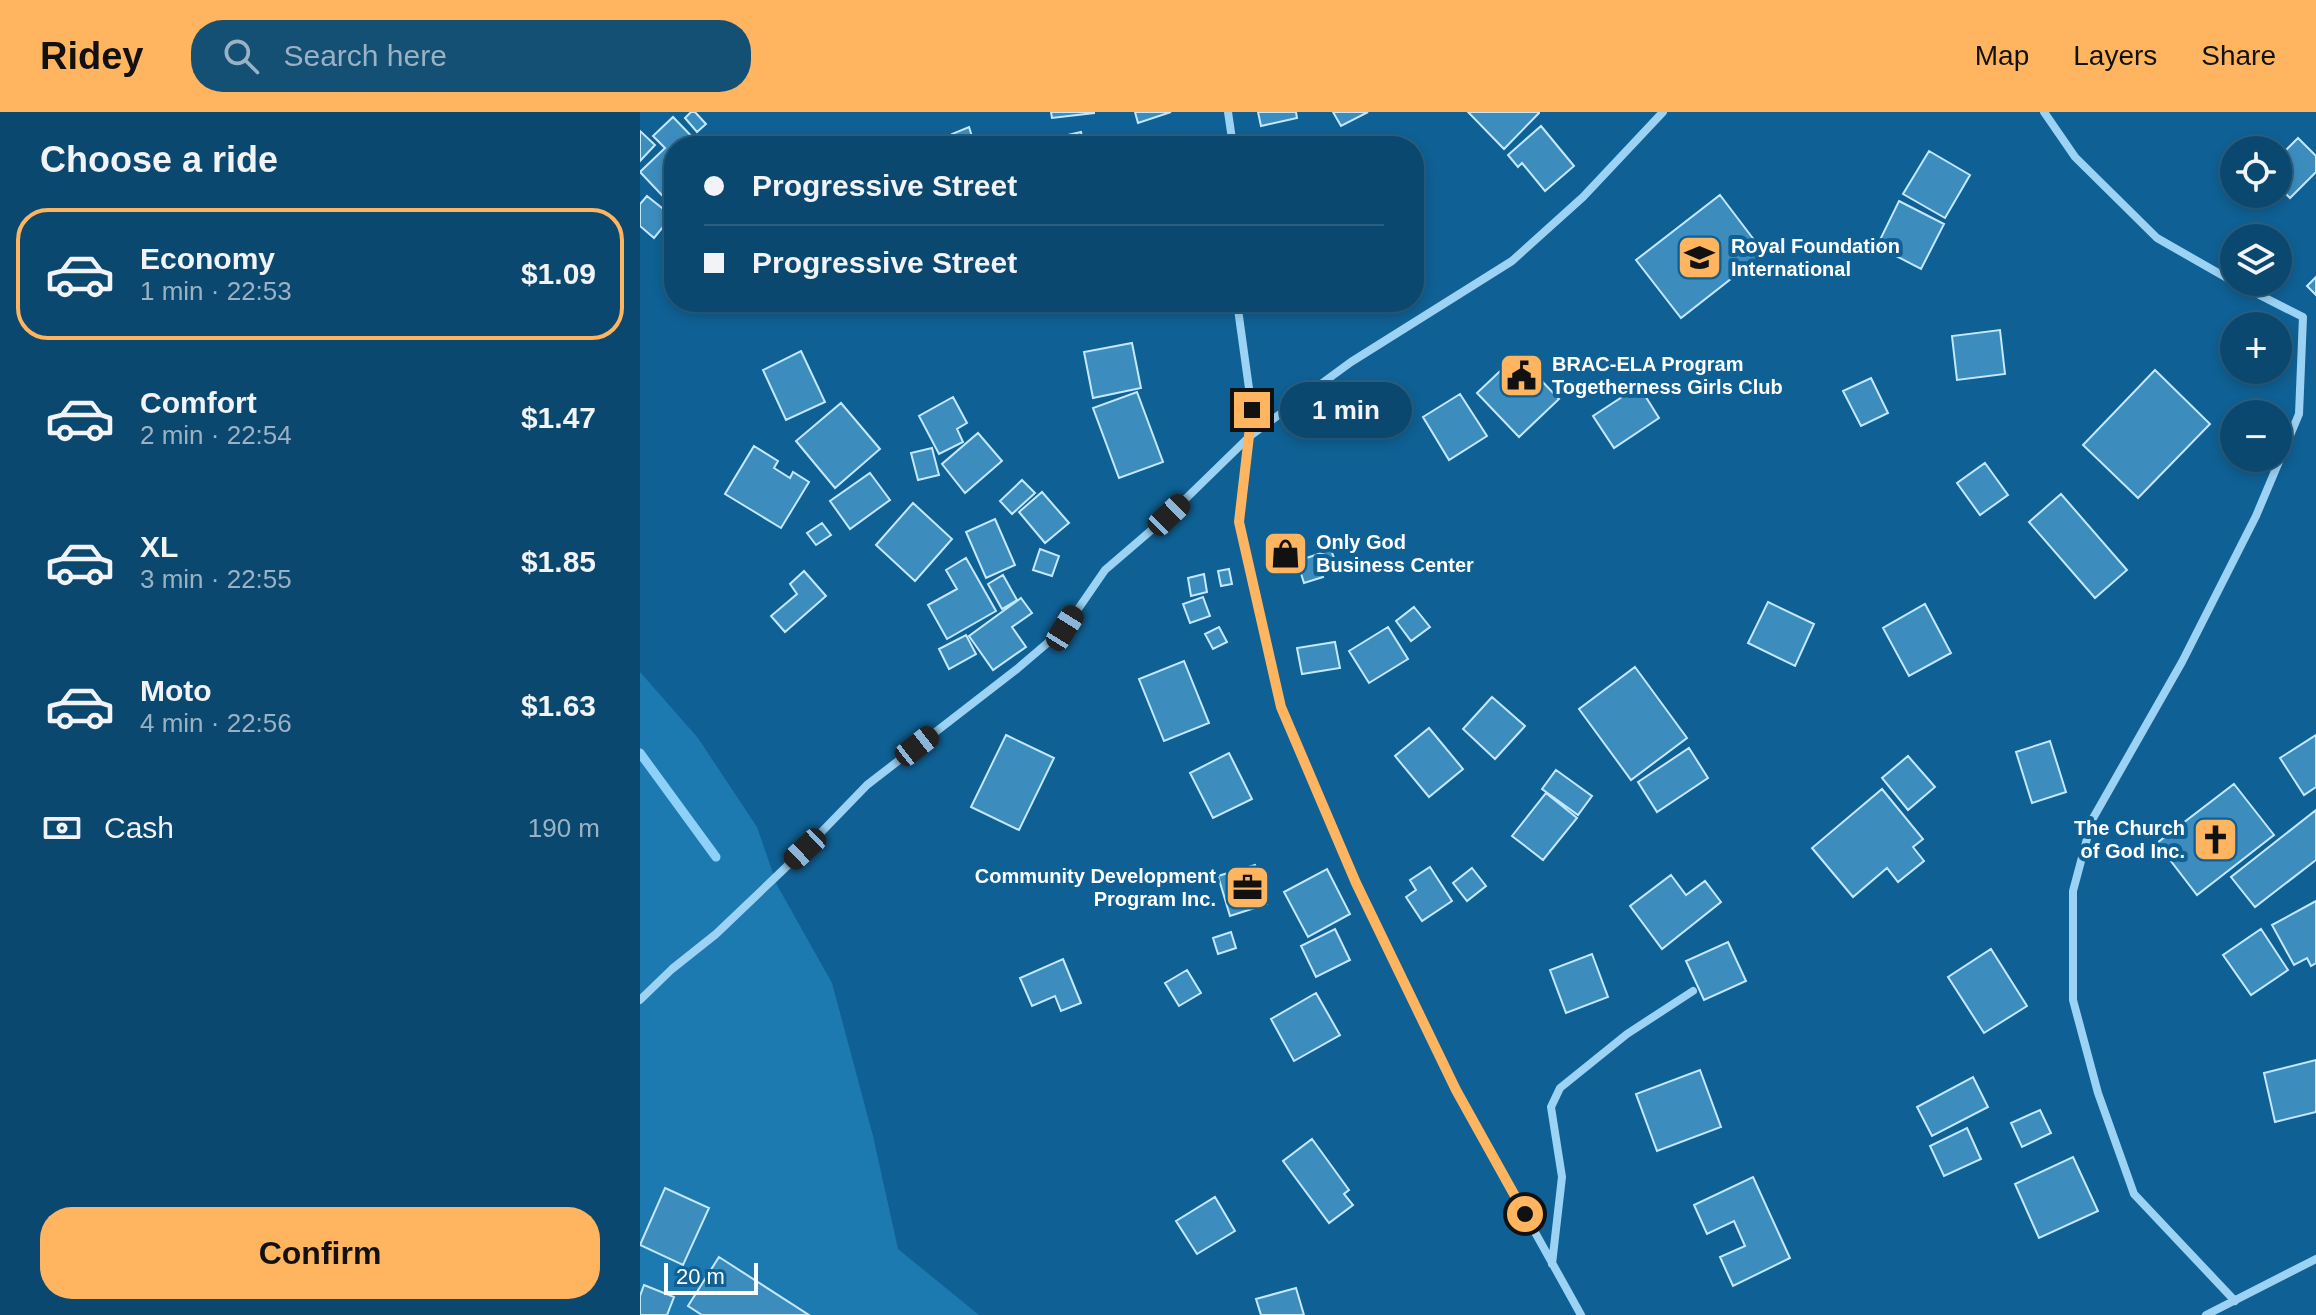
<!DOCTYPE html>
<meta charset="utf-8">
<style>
body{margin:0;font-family:Arial,sans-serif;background:#144f74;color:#f1f3f6;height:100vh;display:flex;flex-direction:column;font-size:30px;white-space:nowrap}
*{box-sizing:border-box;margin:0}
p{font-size:26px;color:#9ab2c3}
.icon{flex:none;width:44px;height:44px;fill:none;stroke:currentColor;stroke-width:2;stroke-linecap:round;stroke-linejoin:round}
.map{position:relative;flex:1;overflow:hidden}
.drawer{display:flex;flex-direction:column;background:#0b486f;width:640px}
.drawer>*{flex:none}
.guide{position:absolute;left:24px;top:24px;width:760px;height:176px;border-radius:32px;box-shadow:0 4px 12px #0003,0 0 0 2px #2b6082;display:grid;align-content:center;height:176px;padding:0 40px;background:#0b486f}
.buttons{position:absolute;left:1580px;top:24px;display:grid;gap:16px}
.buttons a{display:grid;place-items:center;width:72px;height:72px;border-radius:50%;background:#0b486f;box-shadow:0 4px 12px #0003,0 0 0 2px #2b6082;font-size:40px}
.scale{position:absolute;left:24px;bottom:20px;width:94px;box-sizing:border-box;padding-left:8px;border:4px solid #fff;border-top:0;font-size:22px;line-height:28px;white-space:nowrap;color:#fff;-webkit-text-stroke:6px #0f6094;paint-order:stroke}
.end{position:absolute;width:36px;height:36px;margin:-18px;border:10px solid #ffb55f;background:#111;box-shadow:0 0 0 4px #111}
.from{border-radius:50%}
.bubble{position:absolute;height:56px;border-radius:28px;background:#0b486f;box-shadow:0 4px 12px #0003,0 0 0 2px #2b6082;font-size:26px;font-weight:700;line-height:56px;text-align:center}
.car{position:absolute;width:24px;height:48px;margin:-24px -12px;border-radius:10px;box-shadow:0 0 6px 2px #0007;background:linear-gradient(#222 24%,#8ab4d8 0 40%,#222 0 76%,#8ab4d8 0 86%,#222 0)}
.guide b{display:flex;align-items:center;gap:28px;height:76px;font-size:30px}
.guide b+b{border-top:2px solid #2b6082}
.guide i{width:20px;height:20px;background:#f1f3f6}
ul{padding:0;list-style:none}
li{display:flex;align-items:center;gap:24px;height:132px;margin:0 16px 12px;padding:0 24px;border:4px solid transparent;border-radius:32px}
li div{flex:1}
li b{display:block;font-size:30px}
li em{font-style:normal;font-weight:700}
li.selected{border-color:#ffb55f}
li>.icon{width:72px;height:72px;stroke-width:1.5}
h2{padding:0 40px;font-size:36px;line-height:96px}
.pay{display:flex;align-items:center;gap:20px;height:88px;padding:0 40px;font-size:30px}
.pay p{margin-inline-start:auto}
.action{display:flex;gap:16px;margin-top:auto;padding:16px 40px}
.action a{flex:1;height:92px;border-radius:32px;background:#ffb55f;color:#111;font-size:32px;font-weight:700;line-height:92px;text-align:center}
header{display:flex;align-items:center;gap:48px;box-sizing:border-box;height:112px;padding:0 40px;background:#ffb55f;color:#111}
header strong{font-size:38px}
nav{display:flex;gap:44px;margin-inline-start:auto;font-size:28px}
.search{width:560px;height:72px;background:#144f74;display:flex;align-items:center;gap:20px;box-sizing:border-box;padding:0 28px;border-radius:32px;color:#9ab2c3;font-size:30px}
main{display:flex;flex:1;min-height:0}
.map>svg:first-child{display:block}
.green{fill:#1d7ab1}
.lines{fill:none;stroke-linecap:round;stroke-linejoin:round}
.stream{stroke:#8dd1f8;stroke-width:9}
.building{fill:#3c8dbe;stroke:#c4e8fe;stroke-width:2}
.street{stroke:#9cd3f4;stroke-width:8}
.route{stroke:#ffb55f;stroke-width:10}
.labels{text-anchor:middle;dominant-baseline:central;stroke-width:8;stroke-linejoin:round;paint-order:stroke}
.poi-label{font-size:20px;font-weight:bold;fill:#fff;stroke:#0f6094;text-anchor:start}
</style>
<header>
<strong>Ridey</strong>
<div class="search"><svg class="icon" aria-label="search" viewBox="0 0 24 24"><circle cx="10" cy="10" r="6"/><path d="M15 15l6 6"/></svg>Search here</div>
<nav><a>Map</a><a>Layers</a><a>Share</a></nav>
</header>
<main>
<section class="drawer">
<h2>Choose a ride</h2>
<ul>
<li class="selected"><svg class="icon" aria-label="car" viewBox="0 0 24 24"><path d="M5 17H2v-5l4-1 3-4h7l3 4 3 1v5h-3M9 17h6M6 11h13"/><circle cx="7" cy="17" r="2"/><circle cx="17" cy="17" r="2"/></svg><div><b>Economy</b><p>1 min · 22:53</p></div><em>$1.09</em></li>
<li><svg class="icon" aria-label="car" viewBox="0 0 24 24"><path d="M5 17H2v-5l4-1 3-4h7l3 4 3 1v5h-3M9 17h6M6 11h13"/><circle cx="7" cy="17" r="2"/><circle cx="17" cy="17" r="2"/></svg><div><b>Comfort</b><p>2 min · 22:54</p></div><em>$1.47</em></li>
<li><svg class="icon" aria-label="car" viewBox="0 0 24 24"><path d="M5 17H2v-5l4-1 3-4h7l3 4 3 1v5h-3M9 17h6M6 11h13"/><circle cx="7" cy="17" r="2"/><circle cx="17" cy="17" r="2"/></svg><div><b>XL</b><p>3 min · 22:55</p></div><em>$1.85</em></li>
<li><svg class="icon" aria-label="car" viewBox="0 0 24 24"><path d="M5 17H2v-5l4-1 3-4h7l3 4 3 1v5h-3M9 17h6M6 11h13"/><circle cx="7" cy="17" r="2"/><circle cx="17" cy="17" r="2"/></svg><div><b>Moto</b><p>4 min · 22:56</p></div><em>$1.63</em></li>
</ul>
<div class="pay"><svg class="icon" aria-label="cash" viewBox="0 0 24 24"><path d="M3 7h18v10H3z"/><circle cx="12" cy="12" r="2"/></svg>Cash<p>190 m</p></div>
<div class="action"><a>Confirm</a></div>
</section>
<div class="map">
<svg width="1676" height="1203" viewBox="0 0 1676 1203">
<rect width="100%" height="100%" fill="#0f6094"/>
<path class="green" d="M0 560 58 626 117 715 137 773 192 871 233 1024 258 1137 339 1203H18L0 1187Z"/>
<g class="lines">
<path class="stream" d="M0 641 76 745"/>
</g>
<path class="building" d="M51 0H55L66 12 57 20 45 6Z
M411 0H454V1L412 6Z
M495 0H531L498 11Z
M618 0H656L657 6 621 14Z
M693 0H728L701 14Z
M828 0H899V1L864 37Z
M33 5 61 34H34V96L0 60 25 36 13 24Z
M901 14 934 54 905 79 882 51 878 55 868 43Z
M329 15 335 34H316L312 22Z
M0 19 15 33 0 49Z
M441 20 444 34H407L406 28Z
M1658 26 1676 44V60L1650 86 1638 74V46Z
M1289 39 1330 63 1305 106 1263 82Z
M1080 83 1124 141 1041 206 996 148Z
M7 84 32 104 14 126 0 114V92Z
M1259 89 1304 112 1281 157 1237 134Z
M1676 165V183L1667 174Z
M376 190H394L384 199Z
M1360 218 1365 262 1317 268 1312 224Z
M492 231 501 276 453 286 444 240Z
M161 239 185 290 146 308 123 258Z
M877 243 919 287 879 325 837 281Z
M1515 258 1570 312 1498 386 1443 333Z
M1231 266 1248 301 1221 314 1203 279Z
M999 274 1019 306 974 336 953 304Z
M497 280 523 350 479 366 453 296Z
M820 282 847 324 809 348 783 305Z
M313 285 327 311 317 317 323 330 299 342 279 304Z
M201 291 240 337 195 376 156 329Z
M338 321 362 349 325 381 302 352Z
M114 334 138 349 134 356 150 366 153 360 169 370 141 416 85 382Z
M292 336 299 363 278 368 271 341Z
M1345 351 1368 383 1340 403 1317 371Z
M230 361 250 388 210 417 190 389Z
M382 368 395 381 372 402 360 389Z
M402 380 429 411 405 431 379 400Z
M1421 382 1487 458 1455 486 1389 410Z
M273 391 312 427 275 469 236 433Z
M355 407 375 453 346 466 326 420Z
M182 411 191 423 176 433 167 421Z
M400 437 419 444 412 464 393 458Z
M691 438 694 446 679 451 683 465 664 471 657 449Z
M326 446 356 499 307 527 288 493 317 477 306 458Z
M589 457 592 472 581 474 578 459Z
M164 459 186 484 145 520 131 504 157 482 150 472Z
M564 462 567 480 551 484 548 466Z
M363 463 377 488 362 497 348 472Z
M563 485 570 504 550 511 543 492Z
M381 486 392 501 372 515 386 535 353 558 329 524Z
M1128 490 1174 512 1155 554 1108 531Z
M1285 492 1311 541 1269 564 1243 516Z
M774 495 790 515 771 529 756 509Z
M579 515 587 530 573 537 565 522Z
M748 515 768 547 729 571 709 539Z
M326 523 336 542 309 557 299 537Z
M695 530 700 556 662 562 657 536Z
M544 549 569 611 524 629 499 567Z
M995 555 1047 626 991 668 939 597Z
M852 585 885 614 855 647 823 617Z
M789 616 823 657 789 685 755 644Z
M366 623 414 646 379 718 331 695Z
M1676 623V675L1664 683 1640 646Z
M1410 629 1426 680 1392 691 1376 640Z
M1049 636 1068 666 1017 700 998 670Z
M589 641 612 687 573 706 550 661Z
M1268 644 1295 675 1268 698 1242 666Z
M916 658 952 684 938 703 902 677Z
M1594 672 1634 723 1557 783 1517 731Z
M1242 677 1283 727 1273 735 1284 749 1258 770 1247 756 1213 785 1172 736Z
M906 681 937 706 903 748 872 724Z
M1676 698V748L1615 795 1591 765Z
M615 753 627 792 590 804 578 764Z
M790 755 812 789 782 809 766 785 776 778 770 768Z
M832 756 846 774 827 789 813 771Z
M687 757 710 802 668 825 644 780Z
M1031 763 1046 783 1065 769 1081 790 1022 837 990 794Z
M1676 789V851L1671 854 1667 846 1654 853 1632 813Z
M695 817 710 848 676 865 661 834Z
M1621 817 1648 858 1611 883 1583 843Z
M591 820 596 836 578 842 573 826Z
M1088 830 1106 869 1064 888 1046 849Z
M1351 837 1387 894 1344 921 1308 865Z
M952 842 968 885 926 901 910 858Z
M423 847 441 891 421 899 415 884 392 894 380 866Z
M547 858 561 881 539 894 525 871Z
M676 881 700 923 654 949 631 907Z
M1676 948V1000L1635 1010 1624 961Z
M1060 958 1081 1015 1017 1039 996 982Z
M1333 965 1348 995 1292 1024 1277 995Z
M1400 998 1411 1021 1382 1035 1371 1011Z
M1327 1016 1341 1047 1304 1064 1290 1034Z
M672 1027 709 1078 704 1082 713 1093 689 1111 643 1049Z
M1433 1045 1458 1099 1399 1126 1375 1072Z
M1113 1065 1150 1146 1093 1174 1080 1145 1105 1134 1094 1109 1067 1122 1054 1093Z
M25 1076 69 1096 43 1153 0 1133Z
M575 1085 595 1119 557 1142 536 1109Z
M79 1145 169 1203H62L48 1194Z
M4 1173 34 1185 27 1203H0V1184Z
M656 1176 664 1203H621L616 1187Z"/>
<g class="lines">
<path class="street" d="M588 0 593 34
M1404 0 1435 45 1517 126 1594 170
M1594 170 1663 205 1659 302 1616 404 1542 550 1452 708 1433 779V888L1458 981 1494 1082 1595 1189
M597 190 612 298 599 410 641 595 716 771 816 978 941 1203
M0 888 32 857 76 822 165 737 227 673 377 557 425 516 465 458 529 403 610 324 711 250 872 149 943 85 1023 0
M912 1152 922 1065 911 995 920 976 987 922 1053 879
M1566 1203 1676 1147"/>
</g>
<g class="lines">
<path class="route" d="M612 298 599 410 641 595 716 771 816 978 885 1102"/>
</g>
<defs>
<symbol id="school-square" viewBox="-11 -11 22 22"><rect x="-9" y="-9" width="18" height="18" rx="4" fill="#ffb55f" stroke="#0f6094"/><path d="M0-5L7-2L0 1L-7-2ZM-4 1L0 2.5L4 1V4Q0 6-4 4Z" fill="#111"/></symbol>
<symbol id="civic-square" viewBox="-11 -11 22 22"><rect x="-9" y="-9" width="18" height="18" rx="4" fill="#ffb55f" stroke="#0f6094"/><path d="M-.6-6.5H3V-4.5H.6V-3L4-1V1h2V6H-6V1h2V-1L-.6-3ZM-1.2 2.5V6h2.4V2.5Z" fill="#111"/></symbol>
<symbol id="shop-square" viewBox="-11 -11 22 22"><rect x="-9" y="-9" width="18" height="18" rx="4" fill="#ffb55f" stroke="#0f6094"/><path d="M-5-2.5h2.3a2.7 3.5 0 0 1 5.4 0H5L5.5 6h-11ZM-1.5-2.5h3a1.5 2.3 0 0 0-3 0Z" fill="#111"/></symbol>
<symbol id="church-square" viewBox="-11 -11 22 22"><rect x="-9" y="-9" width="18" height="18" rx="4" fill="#ffb55f" stroke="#0f6094"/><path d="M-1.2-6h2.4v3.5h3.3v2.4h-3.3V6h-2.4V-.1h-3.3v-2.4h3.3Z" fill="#111"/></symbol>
<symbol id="office-square" viewBox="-11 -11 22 22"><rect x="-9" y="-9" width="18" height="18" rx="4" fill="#ffb55f" stroke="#0f6094"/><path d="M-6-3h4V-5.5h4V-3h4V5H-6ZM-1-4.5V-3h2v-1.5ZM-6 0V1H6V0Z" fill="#111"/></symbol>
</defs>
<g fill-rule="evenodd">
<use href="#school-square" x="1034" y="120" width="51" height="51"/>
<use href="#civic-square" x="856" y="238" width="51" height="51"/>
<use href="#shop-square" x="620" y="416" width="51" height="51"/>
<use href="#church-square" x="1550" y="702" width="51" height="51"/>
<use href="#office-square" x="582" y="750" width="51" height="51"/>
</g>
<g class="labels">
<g class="poi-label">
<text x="1091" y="134">Royal Foundation<tspan x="1091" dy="23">International</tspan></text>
<text x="912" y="252">BRAC-ELA Program<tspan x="912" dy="23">Togetherness Girls Club</tspan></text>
<text x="676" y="430">Only God<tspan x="676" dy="23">Business Center</tspan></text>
<text x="1545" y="716" text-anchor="end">The Church<tspan x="1545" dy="23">of God Inc.</tspan></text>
<text x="576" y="764" text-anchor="end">Community Development<tspan x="576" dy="23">Program Inc.</tspan></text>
</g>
</g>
</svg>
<div class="buttons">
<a><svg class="icon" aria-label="locate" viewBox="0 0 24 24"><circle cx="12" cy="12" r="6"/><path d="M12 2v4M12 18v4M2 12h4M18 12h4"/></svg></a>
<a><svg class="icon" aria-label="layers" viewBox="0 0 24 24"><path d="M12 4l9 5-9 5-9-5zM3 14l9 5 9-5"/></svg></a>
<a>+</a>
<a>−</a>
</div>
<div class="scale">20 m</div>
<i class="end from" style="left:885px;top:1102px"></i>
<i class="end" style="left:612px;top:298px"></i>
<div class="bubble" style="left:640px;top:270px;width:132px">1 min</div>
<i class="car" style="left:529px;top:403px;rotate:46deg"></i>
<i class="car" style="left:425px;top:516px;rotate:32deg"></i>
<i class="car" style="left:277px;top:634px;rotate:52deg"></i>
<i class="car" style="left:165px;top:737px;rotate:227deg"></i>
<div class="guide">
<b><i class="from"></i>Progressive Street</b>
<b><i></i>Progressive Street</b>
</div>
</div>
</main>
